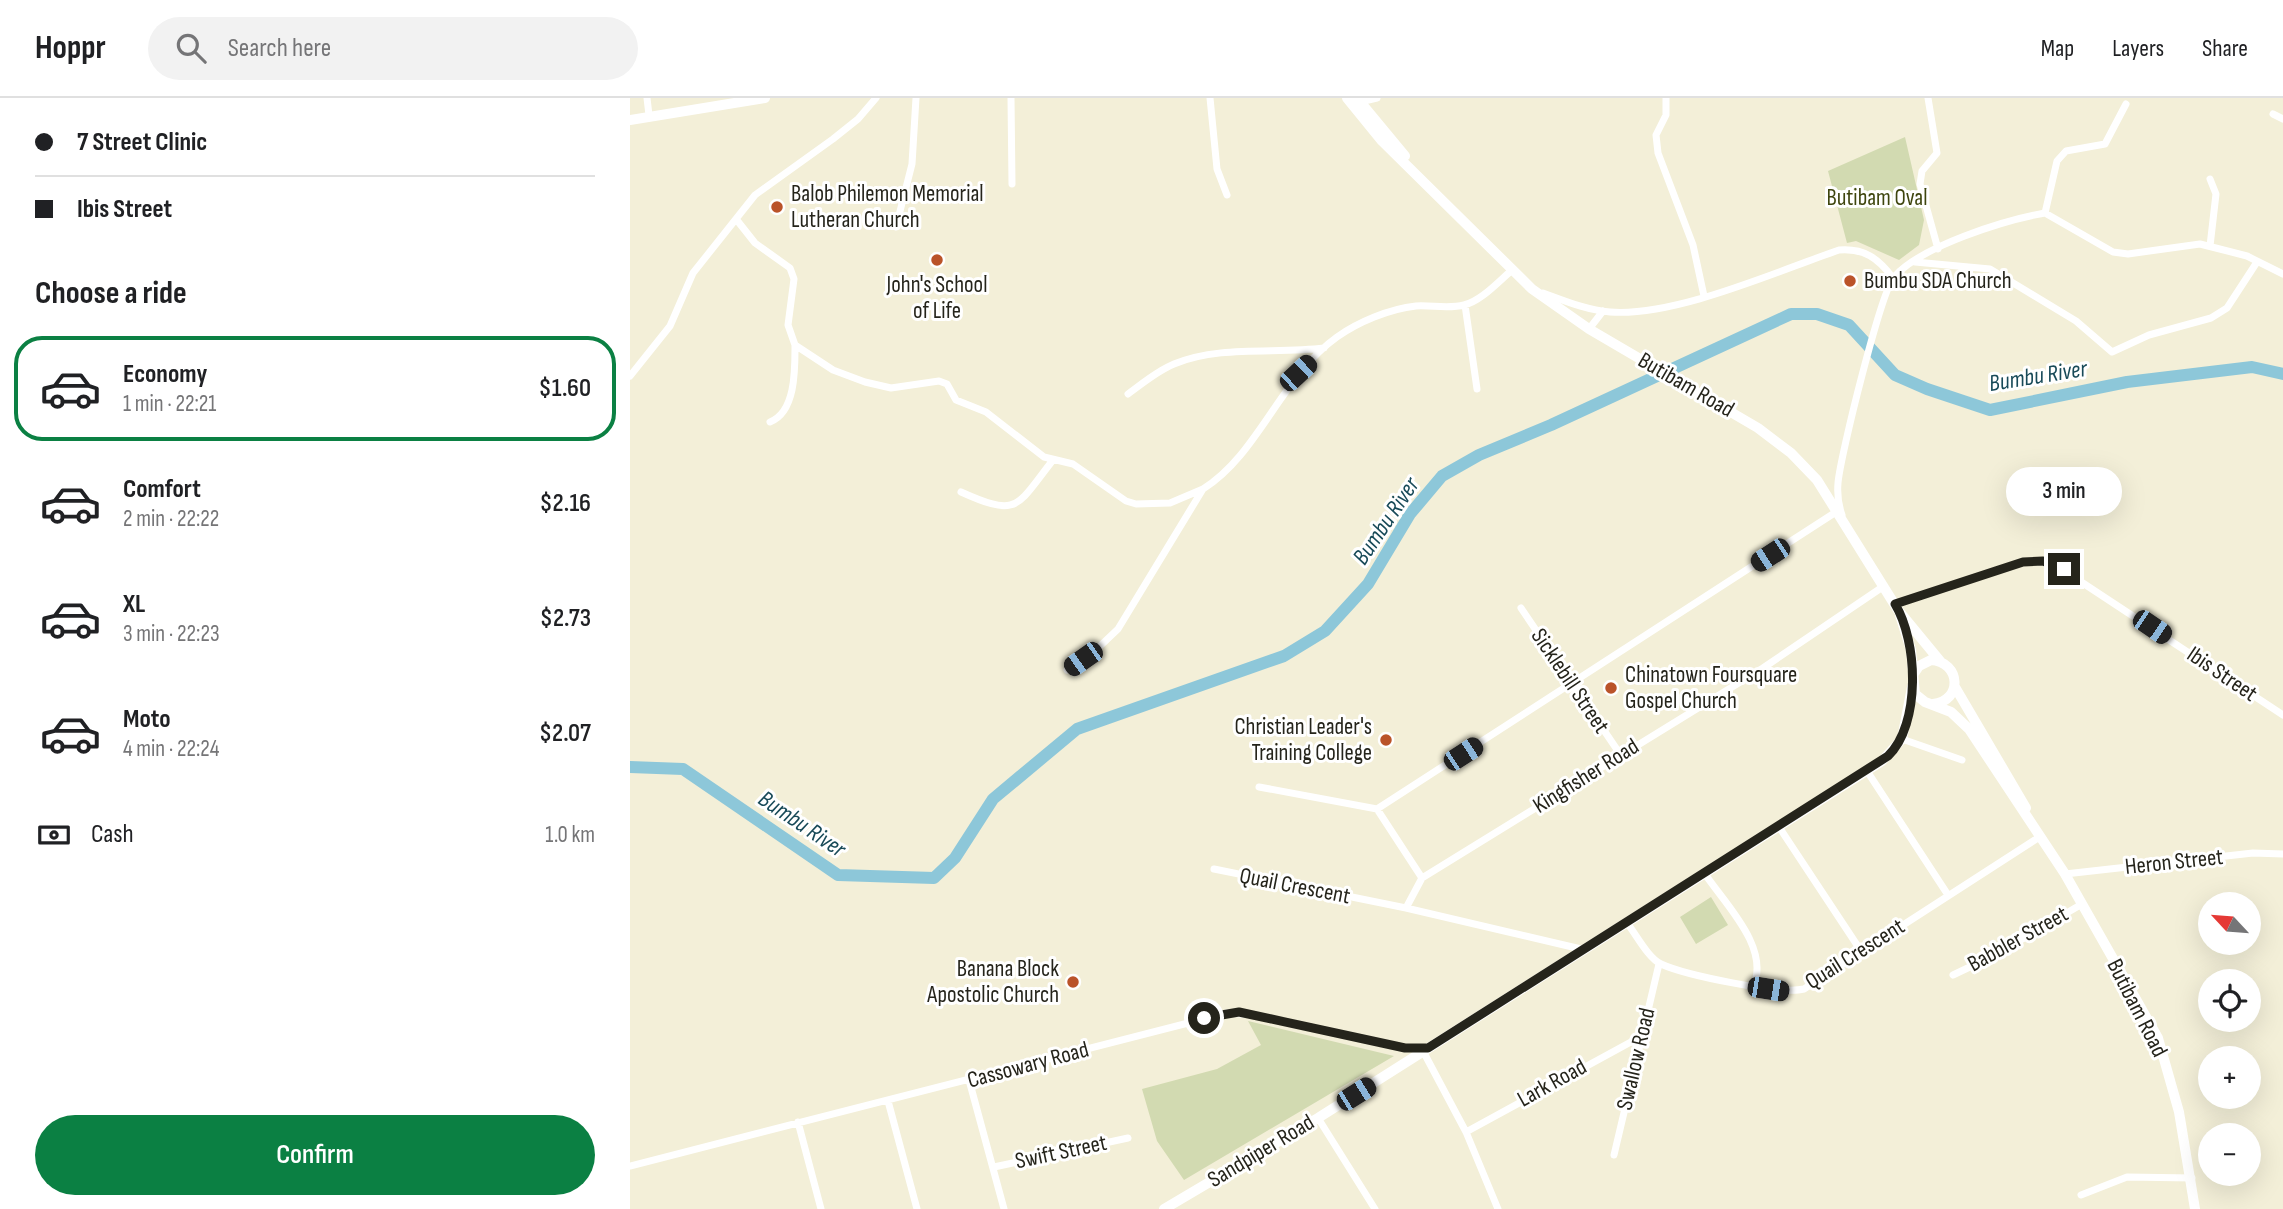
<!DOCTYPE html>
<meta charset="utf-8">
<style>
body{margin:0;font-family:"Sofia Sans Condensed",sans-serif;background:#f2f2f2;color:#202124;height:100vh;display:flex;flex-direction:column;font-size:26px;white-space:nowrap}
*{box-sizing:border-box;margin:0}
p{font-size:23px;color:#757577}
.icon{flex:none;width:38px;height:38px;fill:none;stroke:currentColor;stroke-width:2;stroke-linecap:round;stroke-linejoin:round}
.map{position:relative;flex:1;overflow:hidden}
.sheet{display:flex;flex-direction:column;background:#fff;width:630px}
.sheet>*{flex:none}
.top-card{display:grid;align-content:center;height:154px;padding:0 35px;background:#fff}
.needle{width:46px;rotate:296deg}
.tools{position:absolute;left:1568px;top:794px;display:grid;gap:14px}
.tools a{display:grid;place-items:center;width:63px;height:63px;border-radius:50%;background:#fff;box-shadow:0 7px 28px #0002;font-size:35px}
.end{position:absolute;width:32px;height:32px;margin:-16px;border:9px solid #25241b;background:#fff;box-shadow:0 0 0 4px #fff}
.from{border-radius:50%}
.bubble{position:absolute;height:49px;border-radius:24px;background:#fff;box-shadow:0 7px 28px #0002;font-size:23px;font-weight:600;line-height:49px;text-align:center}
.car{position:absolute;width:21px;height:42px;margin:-21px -10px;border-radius:9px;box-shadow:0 0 5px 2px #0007;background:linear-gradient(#222 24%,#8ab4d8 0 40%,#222 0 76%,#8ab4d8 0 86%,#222 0)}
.top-card b{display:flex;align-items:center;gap:24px;height:66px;font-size:26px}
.top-card b+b{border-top:2px solid #e0e0e0}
.top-card i{width:18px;height:18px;background:#202124}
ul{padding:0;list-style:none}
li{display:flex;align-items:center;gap:21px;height:105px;margin:0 14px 10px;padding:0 21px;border:4px solid transparent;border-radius:28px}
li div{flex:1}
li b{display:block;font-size:26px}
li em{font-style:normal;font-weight:600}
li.active{border-color:#0b8043}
li>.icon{width:63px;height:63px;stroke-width:1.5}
h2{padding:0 35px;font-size:32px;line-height:84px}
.pay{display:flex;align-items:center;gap:18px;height:77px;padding:0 35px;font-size:26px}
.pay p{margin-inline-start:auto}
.cta{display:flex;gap:14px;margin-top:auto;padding:14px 35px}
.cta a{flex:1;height:80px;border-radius:42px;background:#0b8043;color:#fff;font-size:28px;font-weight:600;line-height:80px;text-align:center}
header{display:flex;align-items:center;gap:42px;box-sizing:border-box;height:98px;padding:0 35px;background:#fff;border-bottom:2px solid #e0e0e0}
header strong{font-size:33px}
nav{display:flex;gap:38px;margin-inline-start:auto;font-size:24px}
.search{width:490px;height:63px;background:#f2f2f2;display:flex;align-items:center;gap:18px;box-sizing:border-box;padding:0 24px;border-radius:38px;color:#757577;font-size:26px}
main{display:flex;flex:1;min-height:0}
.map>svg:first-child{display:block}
.green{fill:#d2dab1}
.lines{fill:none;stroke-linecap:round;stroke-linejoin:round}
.river{stroke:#8dc7d9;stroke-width:12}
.street{stroke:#fff;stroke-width:7}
.secondary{stroke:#fff;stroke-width:10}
.route{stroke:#25241b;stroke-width:9}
.poi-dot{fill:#ba5329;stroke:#fff;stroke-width:2.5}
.labels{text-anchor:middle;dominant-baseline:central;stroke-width:6;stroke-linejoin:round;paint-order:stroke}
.poi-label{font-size:23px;fill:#25241b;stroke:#fff;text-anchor:start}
.park-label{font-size:23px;fill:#3e450e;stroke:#fff}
.street-label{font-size:23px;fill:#25241b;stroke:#fff}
.water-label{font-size:24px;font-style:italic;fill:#184a58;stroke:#fff}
</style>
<header>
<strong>Hoppr</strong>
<div class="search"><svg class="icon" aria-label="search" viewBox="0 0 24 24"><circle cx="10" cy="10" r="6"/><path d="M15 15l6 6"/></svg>Search here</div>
<nav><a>Map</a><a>Layers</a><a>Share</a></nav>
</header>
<main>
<section class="sheet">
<div class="top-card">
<b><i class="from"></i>7 Street Clinic</b>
<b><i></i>Ibis Street</b>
</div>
<h2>Choose a ride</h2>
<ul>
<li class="active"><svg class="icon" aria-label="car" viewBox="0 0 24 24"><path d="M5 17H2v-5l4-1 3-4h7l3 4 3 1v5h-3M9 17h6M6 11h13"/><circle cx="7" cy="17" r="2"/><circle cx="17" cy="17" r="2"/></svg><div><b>Economy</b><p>1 min · 22:21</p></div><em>$1.60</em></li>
<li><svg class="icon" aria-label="car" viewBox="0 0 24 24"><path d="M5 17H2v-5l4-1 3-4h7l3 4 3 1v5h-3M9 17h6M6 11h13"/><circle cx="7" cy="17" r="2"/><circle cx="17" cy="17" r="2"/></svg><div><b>Comfort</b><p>2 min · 22:22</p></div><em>$2.16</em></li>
<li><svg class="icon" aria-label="car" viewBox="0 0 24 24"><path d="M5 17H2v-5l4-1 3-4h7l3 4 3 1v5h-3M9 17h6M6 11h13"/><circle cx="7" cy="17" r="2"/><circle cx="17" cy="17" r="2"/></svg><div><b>XL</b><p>3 min · 22:23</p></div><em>$2.73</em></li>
<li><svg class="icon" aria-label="car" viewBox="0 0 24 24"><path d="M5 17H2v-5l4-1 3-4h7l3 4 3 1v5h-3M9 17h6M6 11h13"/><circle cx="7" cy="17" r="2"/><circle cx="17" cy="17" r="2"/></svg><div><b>Moto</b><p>4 min · 22:24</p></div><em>$2.07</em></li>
</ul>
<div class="pay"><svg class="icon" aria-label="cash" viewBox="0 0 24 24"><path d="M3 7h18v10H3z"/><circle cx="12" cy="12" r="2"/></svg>Cash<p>1.0 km</p></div>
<div class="cta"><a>Confirm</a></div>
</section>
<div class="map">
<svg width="1653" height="1111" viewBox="0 0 1653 1111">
<rect width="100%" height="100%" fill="#f3efd8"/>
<path class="green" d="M1275 39 1294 122 1289 147 1269 162 1226 143 1217 145 1198 73Z
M1081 799 1098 827 1066 846 1050 819Z
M618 923 764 958 554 1082 527 1043 512 991 587 971 631 947Z"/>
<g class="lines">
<path class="river" d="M0 669 53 671 208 777 304 780 325 760 363 701 447 631 654 558 695 533 738 486 780 416 812 378 849 357 921 327 1161 216H1187L1219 227 1265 277 1297 291 1360 312 1497 284 1622 269 1653 276"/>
<path class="street" d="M17 0 19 17
M381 0 382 86
M580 0 587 71 597 97
M1036 0V17L1026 37 1028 55 1063 147 1074 198
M1298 0 1307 55 1292 73 1290 86 1308 151
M730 4 747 0
M1643 16 1653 21
M1415 115 1427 63 1436 53 1475 46 1496 6
M106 121 125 145 160 170 164 181 158 227 165 247 203 272 235 284 261 290 309 283 317 286 326 302 356 314 414 359 443 366 496 403 506 406 540 405 573 391
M266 129 282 66 286 0
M1580 148 1586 96 1580 81
M1285 164 1360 171 1446 223 1482 254 1519 237 1581 220 1597 210 1627 164
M913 195C935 203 956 212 980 214 1045 219 1145 174 1209 152 1234 150 1248 160 1263 180
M835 207 847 291
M959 231 973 213
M0 278 40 228 63 175 125 97 203 41 228 21 246 0
M498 296C513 285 527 273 544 266 589 247 646 256 694 250
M140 324C166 314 165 271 165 247
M331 394C389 420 386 409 423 362
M1212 417C1208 406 1207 397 1208 385 1210 359 1251 194 1264 179 1291 148 1375 122 1415 115L1483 154 1498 156 1570 146 1617 158 1653 176
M1265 506 1386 466 1403 463 1424 466 1653 617
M891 510 990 656
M437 572 468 550 488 531 573 391C628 357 651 279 707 239 728 224 759 211 786 208 801 207 819 211 834 207 851 203 868 184 881 173
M1272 641 1332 662
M1237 673 1318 797
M629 689 747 711 1206 414
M747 711 792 780
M1149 729 1231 853
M584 771 776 810 951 851
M1075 776C1095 806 1141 850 1123 889
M1435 776 1623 755 1653 756
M776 810 792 780 1133 570 1254 488
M997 825C1006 836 1018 860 1031 866 1055 877 1150 897 1174 891L1411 738
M1323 877 1365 857 1452 806
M793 953 836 1034 868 1111
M339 982 374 1111
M258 1003 287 1111
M688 1020 745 1111
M168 1024 191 1111
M836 1034 1010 939
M984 1057 1029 866
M0 1068 597 915 625 917 775 950H795
M364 1069 498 1040
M1451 1097 1497 1079 1562 1080"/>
<path class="secondary" d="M717 0 752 43 902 191 959 231 1128 330 1161 355 1187 382 1268 512 1310 563
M727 0 775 58
M0 22 135 0
M1270 517 1281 552 1285 596 1295 604 1321 614 1339 631 1435 776 1528 940 1549 1014 1565 1111
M1283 577 1289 568 1301 562C1331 564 1333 603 1303 606
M1325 589 1396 710
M534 1111 688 1020 1252 663 1272 641 1282 589"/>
</g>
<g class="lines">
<path class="route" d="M574 920 609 914 775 950H798L1258 658C1291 626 1288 544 1265 506L1393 464 1413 463 1434 471"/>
</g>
<g class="poi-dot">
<circle cx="147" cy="109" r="7"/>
<circle cx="307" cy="162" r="7"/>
<circle cx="1220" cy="183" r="7"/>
<circle cx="981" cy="590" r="7"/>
<circle cx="756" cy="642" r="7"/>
<circle cx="443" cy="884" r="7"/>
</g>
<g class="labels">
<g class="poi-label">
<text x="161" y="96">Balob Philemon Memorial<tspan x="161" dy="26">Lutheran Church</tspan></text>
<text x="1234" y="183">Bumbu SDA Church</text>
<text x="307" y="187" text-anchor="middle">John's School<tspan x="307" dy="26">of Life</tspan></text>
<text x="995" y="577">Chinatown Foursquare<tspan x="995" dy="26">Gospel Church</tspan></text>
<text x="742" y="629" text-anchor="end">Christian Leader's<tspan x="742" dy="26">Training College</tspan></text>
<text x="429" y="871" text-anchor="end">Banana Block<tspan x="429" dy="26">Apostolic Church</tspan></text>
</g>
<g class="park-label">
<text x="1247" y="100">Butibam Oval</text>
</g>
<g class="street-label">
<text transform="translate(1056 287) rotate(30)">Butibam Road</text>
<text transform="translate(1592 576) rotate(34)">Ibis Street</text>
<text transform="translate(940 583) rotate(56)">Sicklebill Street</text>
<text transform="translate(956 678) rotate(-32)">Kingfisher Road</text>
<text transform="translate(1544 764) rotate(-6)">Heron Street</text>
<text transform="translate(665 788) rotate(11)">Quail Crescent</text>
<text transform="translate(1388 841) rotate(-29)">Babbler Street</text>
<text transform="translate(1225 856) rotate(-32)">Quail Crescent</text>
<text transform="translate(1507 910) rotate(63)">Butibam Road</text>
<text transform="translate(1006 961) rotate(-77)">Swallow Road</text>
<text transform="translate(398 967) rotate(-15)">Cassowary Road</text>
<text transform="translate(922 985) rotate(-29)">Lark Road</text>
<text transform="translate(631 1053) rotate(-31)">Sandpiper Road</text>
<text transform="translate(431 1054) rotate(-12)">Swift Street</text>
</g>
<g class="water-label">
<text transform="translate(1408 278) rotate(-9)">Bumbu River</text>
<text transform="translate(756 423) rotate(-56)">Bumbu River</text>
<text transform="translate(172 726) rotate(34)">Bumbu River</text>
</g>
</g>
</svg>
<div class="tools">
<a><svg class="needle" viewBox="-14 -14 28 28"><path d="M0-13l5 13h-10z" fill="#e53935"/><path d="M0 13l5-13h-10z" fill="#757577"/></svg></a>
<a><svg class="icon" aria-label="locate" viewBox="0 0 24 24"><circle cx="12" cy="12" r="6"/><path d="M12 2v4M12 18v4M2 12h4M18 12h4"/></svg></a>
<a>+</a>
<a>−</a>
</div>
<i class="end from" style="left:574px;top:920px"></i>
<i class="end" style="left:1434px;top:471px"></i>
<div class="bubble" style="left:1376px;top:369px;width:116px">3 min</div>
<i class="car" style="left:668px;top:275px;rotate:47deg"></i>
<i class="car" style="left:1140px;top:457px;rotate:237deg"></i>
<i class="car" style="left:1522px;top:529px;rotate:124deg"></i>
<i class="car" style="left:453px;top:561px;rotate:235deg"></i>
<i class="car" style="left:833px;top:656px;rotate:57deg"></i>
<i class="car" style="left:1138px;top:891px;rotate:99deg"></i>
<i class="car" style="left:726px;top:996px;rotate:58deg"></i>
</div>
</main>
